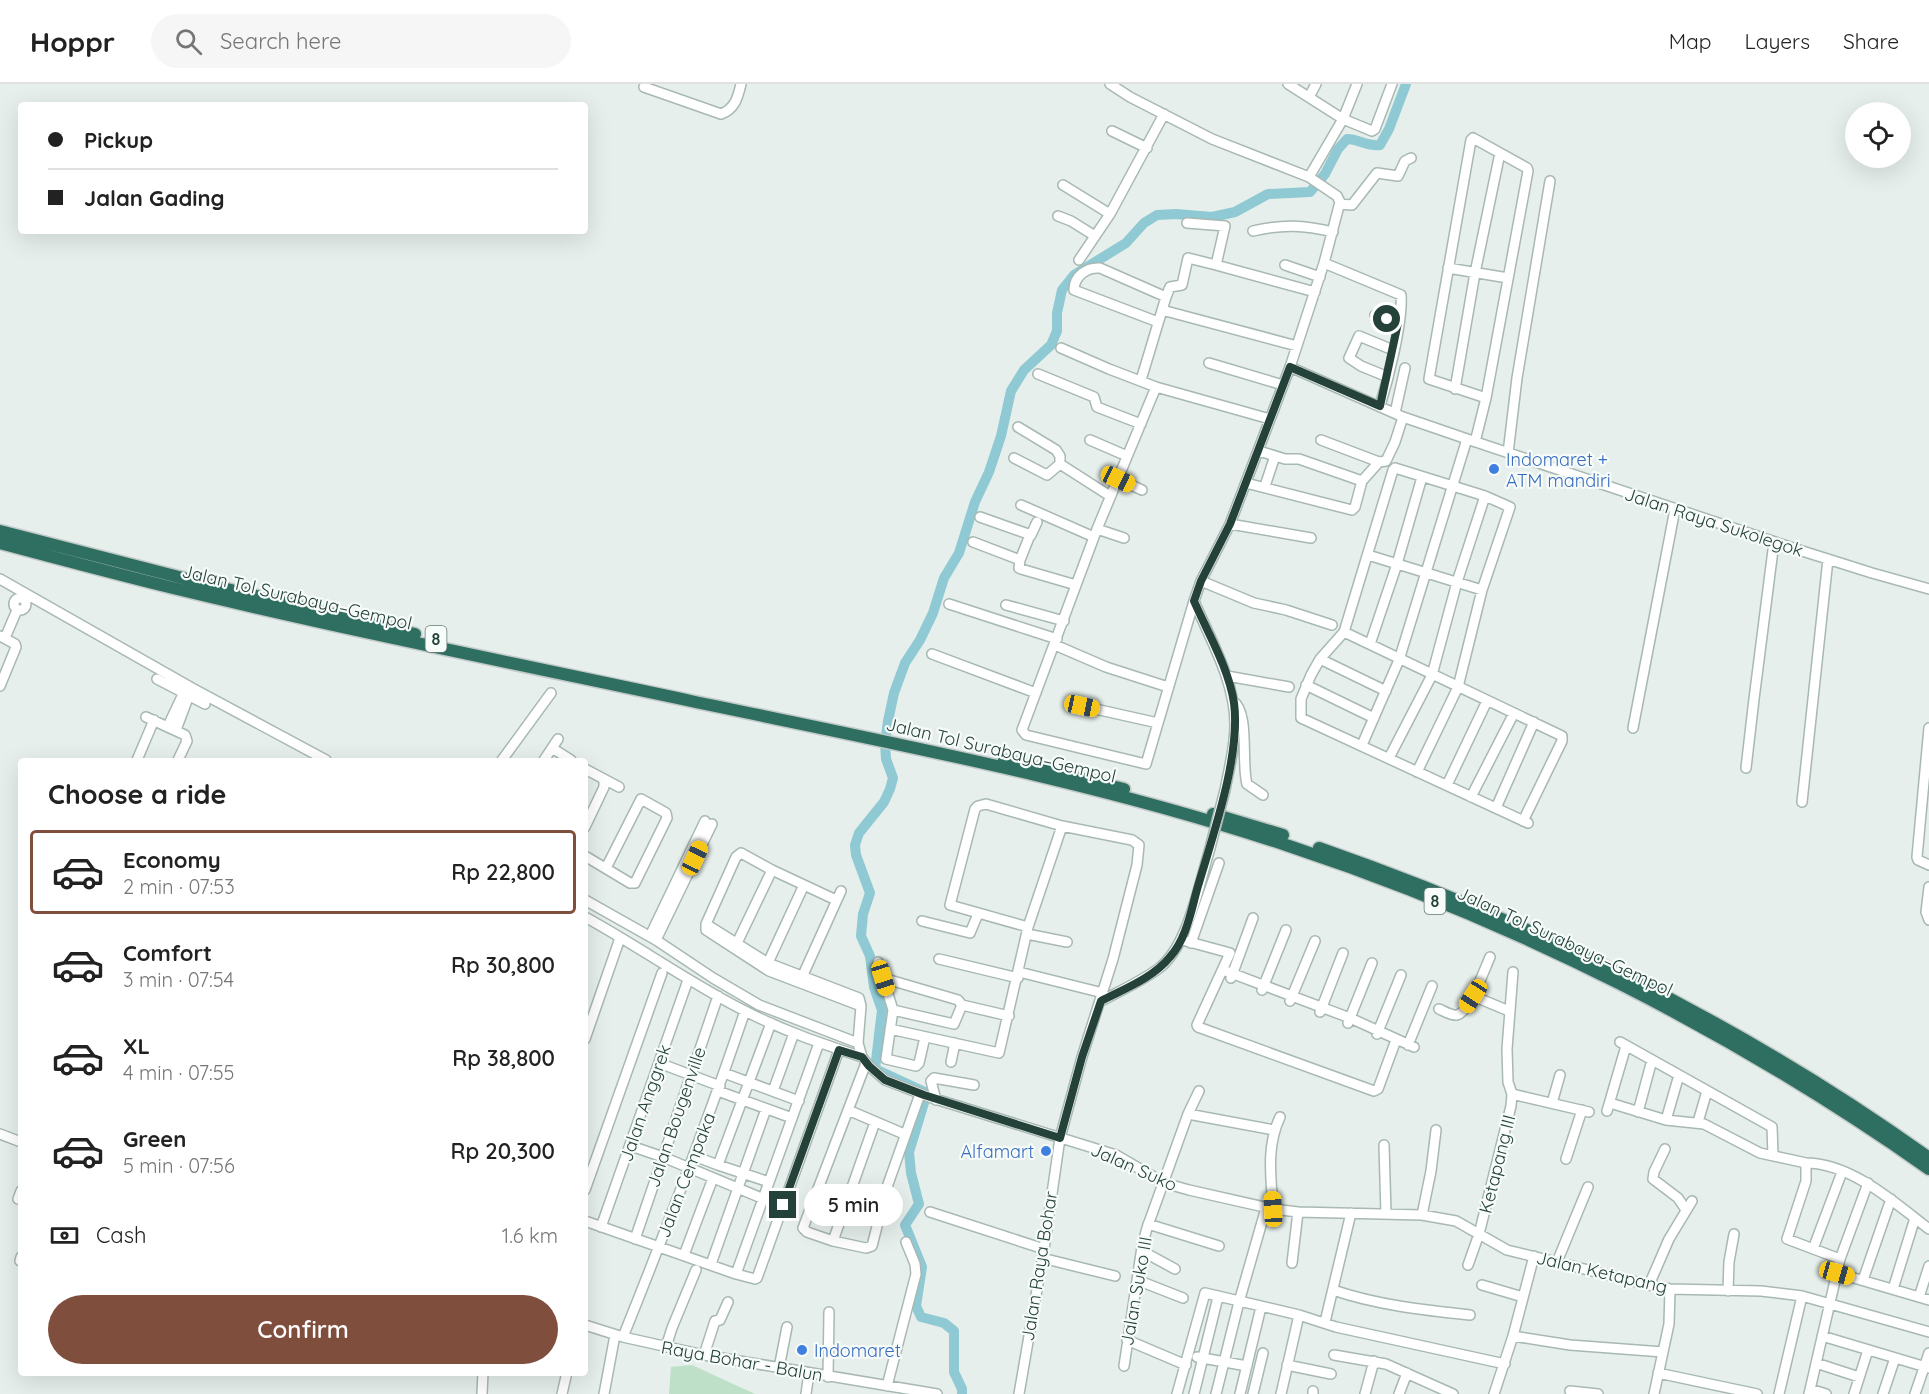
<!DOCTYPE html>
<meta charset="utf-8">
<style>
body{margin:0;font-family:Quicksand,sans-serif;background:#f6f6f6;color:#222;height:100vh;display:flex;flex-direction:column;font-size:22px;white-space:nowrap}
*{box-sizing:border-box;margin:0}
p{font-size:20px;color:#767676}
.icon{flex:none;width:33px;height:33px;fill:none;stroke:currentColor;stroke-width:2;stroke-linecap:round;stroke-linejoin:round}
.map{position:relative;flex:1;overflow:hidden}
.side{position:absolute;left:18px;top:674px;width:570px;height:618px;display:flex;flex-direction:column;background:#fff;border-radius:6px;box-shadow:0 6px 24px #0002}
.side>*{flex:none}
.top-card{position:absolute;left:18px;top:18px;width:570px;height:132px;border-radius:6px;box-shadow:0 6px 24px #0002;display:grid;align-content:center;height:132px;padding:0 30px;background:#fff}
.fabs{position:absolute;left:1845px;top:18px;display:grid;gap:12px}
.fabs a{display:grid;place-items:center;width:66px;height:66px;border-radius:50%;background:#fff;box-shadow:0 6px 24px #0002;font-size:30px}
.end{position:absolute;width:27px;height:27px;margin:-14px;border:8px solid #24423a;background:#fff;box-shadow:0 0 0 3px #fff}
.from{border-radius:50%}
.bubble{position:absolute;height:42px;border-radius:21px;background:#fff;box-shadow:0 6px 24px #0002;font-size:20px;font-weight:600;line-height:42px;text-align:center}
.car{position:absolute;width:18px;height:36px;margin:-18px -9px;border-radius:8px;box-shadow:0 0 4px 2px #0007;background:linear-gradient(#f5c518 24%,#345 0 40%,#f5c518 0 76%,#345 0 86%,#f5c518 0)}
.top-card b{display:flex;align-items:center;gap:21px;height:57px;font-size:22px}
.top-card b+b{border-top:2px solid #e0e0e0}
.top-card i{width:15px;height:15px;background:#222}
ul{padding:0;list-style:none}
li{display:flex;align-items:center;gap:18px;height:84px;margin:0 12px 9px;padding:0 18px;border:3px solid transparent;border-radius:6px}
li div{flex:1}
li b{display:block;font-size:22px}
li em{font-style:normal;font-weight:600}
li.selected{border-color:#804e3d}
li>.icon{width:54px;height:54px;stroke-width:1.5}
h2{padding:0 30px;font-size:27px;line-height:72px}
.pay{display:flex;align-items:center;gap:15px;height:66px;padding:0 30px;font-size:22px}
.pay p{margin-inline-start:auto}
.action{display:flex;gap:12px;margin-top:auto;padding:12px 30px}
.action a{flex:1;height:69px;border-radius:36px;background:#804e3d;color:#fff;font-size:24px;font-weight:600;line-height:69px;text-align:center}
header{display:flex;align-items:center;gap:36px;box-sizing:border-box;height:84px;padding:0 30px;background:#fff;border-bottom:2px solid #e0e0e0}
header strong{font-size:28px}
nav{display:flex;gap:33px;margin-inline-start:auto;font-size:21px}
.search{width:420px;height:54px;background:#f6f6f6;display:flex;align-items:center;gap:15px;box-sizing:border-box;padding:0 21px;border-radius:33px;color:#767676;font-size:22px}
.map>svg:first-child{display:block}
.green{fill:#bfe0c8}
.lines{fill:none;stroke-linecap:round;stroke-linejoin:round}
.river{stroke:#8ec9d4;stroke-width:10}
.minor-casing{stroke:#a8b8b2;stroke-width:12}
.highway-casing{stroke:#c2cac8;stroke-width:15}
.minor{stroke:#fff;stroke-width:9}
.highway{stroke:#2f6f62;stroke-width:12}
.minor-bridge-casing{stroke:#a8b8b2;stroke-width:12;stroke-linecap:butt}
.minor-bridge{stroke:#fff;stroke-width:9}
.route{stroke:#24423a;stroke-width:8}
.shop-dot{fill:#3f7fe0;stroke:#f7fbf9;stroke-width:2}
.labels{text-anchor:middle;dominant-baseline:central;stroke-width:4.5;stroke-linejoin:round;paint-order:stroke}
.shield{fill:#f7fbf9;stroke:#637a73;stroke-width:1.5}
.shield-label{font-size:16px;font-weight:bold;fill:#24423a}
.shop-label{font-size:18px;fill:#366cbe;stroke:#f7fbf9;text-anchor:start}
.street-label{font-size:18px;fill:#24423a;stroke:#f7fbf9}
</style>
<header>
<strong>Hoppr</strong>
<div class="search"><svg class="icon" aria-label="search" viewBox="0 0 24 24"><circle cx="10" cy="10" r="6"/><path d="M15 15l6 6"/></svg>Search here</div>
<nav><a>Map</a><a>Layers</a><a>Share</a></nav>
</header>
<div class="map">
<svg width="1929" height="1310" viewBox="0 0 1929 1310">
<rect width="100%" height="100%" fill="#e6efeb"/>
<path class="green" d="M692 1281 755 1310H669L671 1283Z"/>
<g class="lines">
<path class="river" d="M962 1310V1305L954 1288V1247L944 1239 921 1233 916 1222 922 1183 905 1141 919 1120 911 1089 909 1068 927 1009 875 985 882 926 874 903 870 872 861 852 863 830 870 809 856 771 855 761 859 749 884 718 890 705 893 694 886 675 885 659 888 637 894 609 905 579 920 556 933 529 944 494 959 469 975 418 989 388 1001 352 1011 307 1024 286 1051 261 1057 247V229L1062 206 1074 191 1126 159 1144 139 1157 131 1176 130 1212 133 1235 128 1268 110 1310 108 1325 90 1338 65 1347 55C1359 55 1368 63 1380 61L1389 45 1406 0"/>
<defs>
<path id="minor" d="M1110 0 1130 13 1212 55 1309 93 1337 112 1340 118 1324 179 1290 283 1230 440 1201 497 1194 517 1146 680 1026 651 1022 646 1097 445 1156 303
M1288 0 1343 35 1372 47 1375 45 1392 0
M644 3 721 30C735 25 738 13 741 0
M1309 13 1316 0
M1112 47 1147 64
M1309 93 1343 35 1357 0
M1063 101 1110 130
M1340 120 1352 121 1377 89 1398 92 1405 77 1411 74
M1058 132 1071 137 1095 152
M1187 139 1225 142 1216 181 1315 208
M1253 147C1283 140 1304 141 1333 148
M1079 176 1110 130 1164 30
M1324 179 1401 211C1403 238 1388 296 1380 322
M1285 181 1320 193
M1448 184 1508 194
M1162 226 1297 262
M1375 231 1399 239
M1158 238 1074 206C1074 192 1087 183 1100 184L1166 213
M1061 264 1109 285 1156 303 1270 335
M1209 279 1283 301
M1290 283 1403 333 1467 355 1799 466 1872 489 1929 505
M1038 290 1094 313 1097 323 1141 340
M1388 293 1361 282 1349 274 1359 252 1393 266
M1141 296 1166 213 1170 203 1182 201 1188 174 1216 181
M1455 305 1475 189 1500 69
M1395 329 1405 284
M1018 343 1056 366 1060 372V380L1110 412
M1090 356 1127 372
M1475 358 1486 314 1528 87 1527 84 1473 54 1471 56 1429 295 1486 314
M1259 367 1285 375H1299L1362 397
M1508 369 1517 294 1550 97
M1014 374 1047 391 1060 380
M1379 378 1386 377 1395 358 1403 333
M1118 395 1142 406
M1246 399 1352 426 1355 423 1362 397 1379 378 1321 356
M1265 402 1275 372
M1021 421 1094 453
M980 433 1031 451 1037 438
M1230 440 1311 454
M1097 445 1124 454
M973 458 1020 476 1019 484 1021 485 1076 501
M1368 471 1482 506
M1020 476 1030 451
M0 495 192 604 326 676
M1201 497 1254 519 1286 526 1332 541
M14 520a6 6 0 1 1 12 0a6 6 0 1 1-12 0Z
M1194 517C1211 557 1235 597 1235 641 1235 663 1229 685 1225 706
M949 520 1057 555
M1006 521 1064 537
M1344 548 1562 652V657L1523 737
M0 552 15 560 16 563 0 602
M5 554 17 526
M1370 560 1397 480 1422 393
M1055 561 1106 583 1168 603
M932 570 1036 609
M1320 575 1386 607
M1227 592 1289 603
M157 595 205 620
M1306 601 1374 634
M1233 617C1250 629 1241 679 1247 700L1263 711
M1082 622 1158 639
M146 633 185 651 187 657 178 676
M168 642 186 604
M1633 644 1675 425
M1929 644 1917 773 1918 776 1929 781
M176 646 191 606
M1362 661 1399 576 1467 355
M552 664 571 676
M1389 674 1432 591 1457 498 1485 412
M137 676 154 636
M502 676 551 609
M544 676 558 655
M1746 684 1754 615 1774 458
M585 685 619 703
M1417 688 1458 603 1482 506 1510 423 1485 412 1395 384 1393 386 1344 548 1320 575 1311 591 1301 615V634L1528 739
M1447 701 1487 617
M1471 713 1514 629
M1802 718 1828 475
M1496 724 1534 638
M585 743 604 703V696
M585 772 630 799H635L667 734 666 729 641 715 606 784
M1929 803 1926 828 1929 836
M585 816 656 856 713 894 759 921 858 959
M836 816 772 786 741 769 736 773 706 840V846L769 887 861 922
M585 833C640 863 691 900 747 928 784 947 823 960 862 973
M922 837 970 849 978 830
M706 840 768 879 859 914 861 922 858 959 862 973 869 982 885 996 932 1014 1116 1071 1164 1099 1189 1106 1273 1125 1298 1128 1422 1131 1456 1137 1507 1166 1649 1201 1670 1205 1761 1207 1802 1212 1929 1248
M1027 850 1067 858
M650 852 705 737
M656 856 712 740
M1182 856 1230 869 1197 941 1198 943 1374 1007 1378 1005 1396 956
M737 859 772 786
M1191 859 1219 779
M939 875 1018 894
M878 878 893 926 886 975 916 982 919 979 925 953
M766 883 804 801
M1223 886 1350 934 1414 963
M1019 888 1103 909
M803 891 841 807
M883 894 958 916 962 921 1009 932
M1231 894 1253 834
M1262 906 1286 846
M1473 912 1509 927
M1101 917C1120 907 1140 898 1158 885 1188 863 1198 803 1209 768
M1290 917 1315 857
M1439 925C1444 927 1452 932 1457 931 1469 929 1485 884 1490 873
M893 926 954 940 962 921
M1320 928 1343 869
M1348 939 1372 879
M890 945 999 969 1028 843 1062 742
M1377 950 1401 891
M585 955 620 854
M1620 958 1772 1043 1773 1071
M1408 961 1432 902
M951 978 955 959
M659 979 720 1002
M866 979 803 1144 807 1148 833 1157 875 1038
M724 989 799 1017
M718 1007 792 1034
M773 1007 794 949
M1512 1010 1589 1028
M936 1016 931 997 934 994 974 1001
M1552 1019 1560 991
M1610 1019 1666 1036 1704 1040 1760 1069 1806 1079
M848 1026 904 1050
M1607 1027 1626 962
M1638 1028 1652 976
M1188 1030 1274 1046
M1666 1036 1679 991
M1698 1038 1707 1007
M0 1050 21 1058
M1384 1061 1386 1130
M631 1062 663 1073 764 1115
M1665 1065 1654 1088 1653 1095 1678 1114 1686 1126
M694 1072 718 1081
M1566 1075 1582 1026
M769 1098 718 1081 771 939
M585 1106 662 889
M18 1115 21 1107
M1273 1125C1271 1093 1266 1063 1280 1033
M930 1128 1044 1165
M1422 1131 1431 1087 1436 1046
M585 1137 736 1190 755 1195 757 1194 839 966
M1148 1140 1219 1162
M601 1143 688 896
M635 1155 718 912
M833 1157 866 1164 872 1162 887 1103 920 1010
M1813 1165 1842 1088
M1142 1167 1175 1185
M684 1171 713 1094
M1042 1174 1115 1192
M1840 1175 1787 1155 1806 1097V1079C1851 1079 1895 1119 1929 1145
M20 1177 21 1173
M1557 1178 1588 1103
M1292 1179 1298 1128
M711 1180 766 1025
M1468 1181 1479 1150 1511 1022 1512 1010 1508 998 1507 965 1513 888
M1837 1189 1929 1216
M736 1190 819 959
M1137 1196 1183 1214
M1863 1196 1891 1115
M1482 1201 1523 1213
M1649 1201 1669 1155 1692 1117
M1893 1205 1915 1134
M1333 1206C1377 1221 1423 1226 1470 1231
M1728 1207 1729 1178 1734 1150
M1919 1213 1929 1182
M1325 1238 1351 1129
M585 1241 623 1253 704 1271 937 1310
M1513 1252 1570 1261 1663 1268
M1822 1252 1929 1284
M623 1253C666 1146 708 1037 745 927
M1127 1256 1186 1281
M666 1263 672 1244 696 1186
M704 1271 715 1237 720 1236 728 1218
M1334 1271 1386 1280 1453 1310
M1197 1273 1247 1282
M1816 1279 1859 1293
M1287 1281 1331 1290
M1124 1282 1142 1163 1147 1144 1188 1030 1199 1007
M779 1284 787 1243
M1658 1289 1757 1310
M828 1293 829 1228
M887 1302 916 1190 915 1180 906 1158
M1810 1305 1826 1310
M1570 1307 1598 1310
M482 1310 483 1288
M562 1310 567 1288
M604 1310 615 1251
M806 1310 809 1289
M1019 1310 1044 1165 1060 1054 1082 973 1113 875 1137 781 1139 761 1132 756 1062 742 986 720 978 722 975 725 950 821 1028 843
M1177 1310 1205 1209 1299 1231 1336 1243 1505 1280
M1194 1310 1218 1213
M1216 1310 1239 1218 1266 1124
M1240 1310 1261 1223
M1253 1310 1263 1269
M1281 1310 1299 1231
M1313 1310V1307
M1365 1310 1374 1277
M1399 1310 1407 1289
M1494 1310 1513 1252 1534 1172
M1654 1310 1669 1240 1670 1205
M1779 1310 1802 1212
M1809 1310 1840 1175 1868 1099
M1854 1310 1868 1266
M1883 1310 1895 1274
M1915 1310 1929 1269"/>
<path id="highway" d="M0 447 210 501 415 550
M0 459C56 474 113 489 169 503 342 545 517 580 691 617 891 659 1095 697 1289 762 1516 837 1734 948 1929 1085
M1004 676 1124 705
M1213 730 1283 751
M1319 764C1534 839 1744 941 1929 1074"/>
</defs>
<use href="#minor" class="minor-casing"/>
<use href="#highway" class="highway-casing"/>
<use href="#minor" class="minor"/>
<use href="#highway" class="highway"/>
<defs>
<path id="minor-bridge" d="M1209 768 1225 706"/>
</defs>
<use href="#minor-bridge" class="minor-bridge-casing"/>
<use href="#minor-bridge" class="minor-bridge"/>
</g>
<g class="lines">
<path class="route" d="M783 1121 839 966 862 973 869 982 885 996 924 1011 1060 1054 1082 973 1101 917C1124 905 1153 894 1170 873 1187 854 1191 826 1198 802 1213 751 1241 671 1234 619 1229 585 1208 549 1194 517L1201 497 1230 440 1290 283 1380 322 1398 239 1387 235"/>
</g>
<g class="shop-dot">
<circle cx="1494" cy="385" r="6"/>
<circle cx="1046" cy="1067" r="6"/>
<circle cx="802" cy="1266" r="6"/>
</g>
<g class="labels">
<g class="shield">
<rect x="425.5" y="542" width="21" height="26" rx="4.5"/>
<rect x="1424.5" y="804" width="21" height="26" rx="4.5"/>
</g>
<g class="shield-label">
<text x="436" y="555">8</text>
<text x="1435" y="817">8</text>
</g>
<g class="shop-label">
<text x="1506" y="375">Indomaret +<tspan x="1506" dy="21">ATM mandiri</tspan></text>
<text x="1034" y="1067" text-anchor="end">Alfamart</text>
<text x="814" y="1266">Indomaret</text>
</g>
<g class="street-label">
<text transform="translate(1714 438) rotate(18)">Jalan Raya Sukolegok</text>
<text transform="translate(297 513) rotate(13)">Jalan Tol Surabaya–Gempol</text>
<text transform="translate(1001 666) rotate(13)">Jalan Tol Surabaya–Gempol</text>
<text transform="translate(1565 857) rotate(25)">Jalan Tol Surabaya–Gempol</text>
<text transform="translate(645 1019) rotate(-71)">Jalan Anggrek</text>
<text transform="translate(676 1033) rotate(-71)">Jalan Bougenville</text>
<text transform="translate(1497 1080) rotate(-76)">Ketapang III</text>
<text transform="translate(1134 1083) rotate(24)">Jalan Suko</text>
<text transform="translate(686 1091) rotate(-69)">Jalan Cempaka</text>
<text transform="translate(1039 1182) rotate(-81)">Jalan Raya Bohar</text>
<text transform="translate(1602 1188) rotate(13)">Jalan Ketapang</text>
<text transform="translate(1136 1207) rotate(-80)">Jalan Suko III</text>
<text transform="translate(742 1277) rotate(10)">Raya Bohar - Balun</text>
</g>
</g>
</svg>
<div class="fabs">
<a><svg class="icon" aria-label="locate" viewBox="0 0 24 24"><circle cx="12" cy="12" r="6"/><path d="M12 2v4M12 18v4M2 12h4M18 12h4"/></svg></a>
</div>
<i class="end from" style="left:1387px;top:235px"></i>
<i class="end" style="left:783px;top:1121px"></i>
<div class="bubble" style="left:804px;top:1100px;width:99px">5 min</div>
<i class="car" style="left:1118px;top:395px;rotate:115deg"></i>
<i class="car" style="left:1082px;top:622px;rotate:102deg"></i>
<i class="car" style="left:695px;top:774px;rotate:25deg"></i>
<i class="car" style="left:883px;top:894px;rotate:163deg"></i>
<i class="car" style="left:1473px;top:912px;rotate:213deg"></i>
<i class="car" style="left:1273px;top:1125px;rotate:357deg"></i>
<i class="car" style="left:1837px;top:1189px;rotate:106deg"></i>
<div class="top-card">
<b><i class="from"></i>Pickup</b>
<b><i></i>Jalan Gading</b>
</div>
<section class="side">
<h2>Choose a ride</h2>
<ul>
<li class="selected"><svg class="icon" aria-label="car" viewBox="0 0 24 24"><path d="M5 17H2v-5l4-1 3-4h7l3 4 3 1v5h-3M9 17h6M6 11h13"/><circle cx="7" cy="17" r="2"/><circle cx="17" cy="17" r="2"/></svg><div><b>Economy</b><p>2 min · 07:53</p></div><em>Rp 22,800</em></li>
<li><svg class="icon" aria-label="car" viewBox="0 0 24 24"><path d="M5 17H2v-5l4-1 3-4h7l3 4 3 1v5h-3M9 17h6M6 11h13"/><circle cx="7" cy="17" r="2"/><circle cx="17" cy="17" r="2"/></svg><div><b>Comfort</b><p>3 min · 07:54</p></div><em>Rp 30,800</em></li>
<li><svg class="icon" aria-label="car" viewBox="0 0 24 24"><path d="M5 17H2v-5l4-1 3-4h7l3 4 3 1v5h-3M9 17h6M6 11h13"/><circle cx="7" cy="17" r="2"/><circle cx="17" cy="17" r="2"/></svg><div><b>XL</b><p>4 min · 07:55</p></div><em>Rp 38,800</em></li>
<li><svg class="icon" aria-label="car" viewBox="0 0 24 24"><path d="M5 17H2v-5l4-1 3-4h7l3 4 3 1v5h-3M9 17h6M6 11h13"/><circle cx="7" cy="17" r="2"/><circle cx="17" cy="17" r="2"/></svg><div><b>Green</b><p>5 min · 07:56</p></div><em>Rp 20,300</em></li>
</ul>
<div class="pay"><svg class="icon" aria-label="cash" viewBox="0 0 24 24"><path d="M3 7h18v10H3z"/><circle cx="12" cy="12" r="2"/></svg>Cash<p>1.6 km</p></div>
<div class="action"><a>Confirm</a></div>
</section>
</div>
